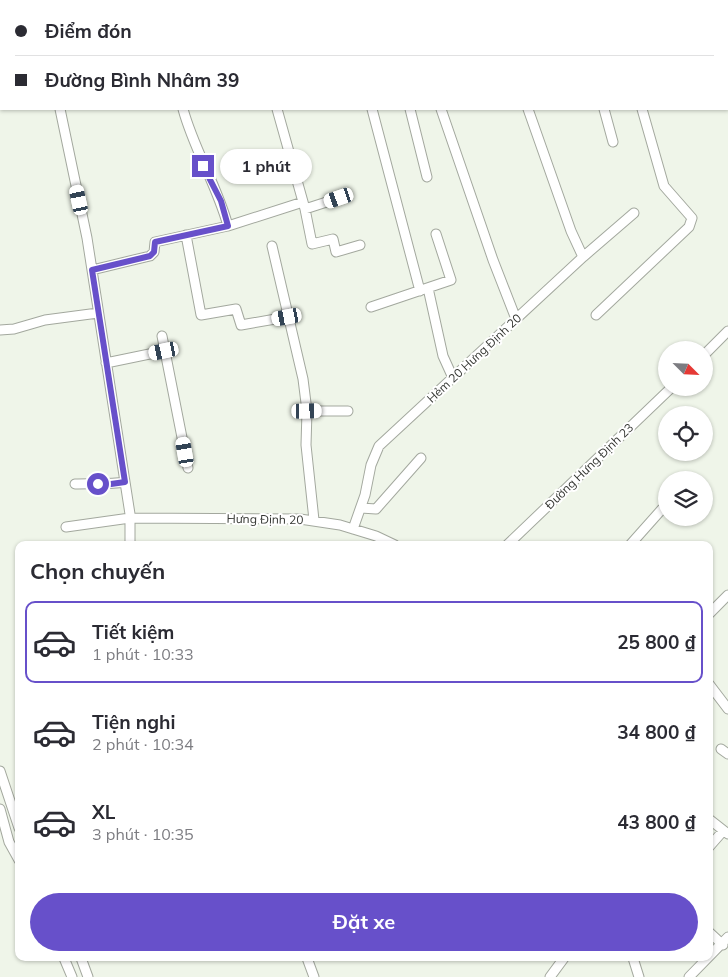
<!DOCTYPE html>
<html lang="vi">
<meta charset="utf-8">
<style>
body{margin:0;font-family:Mulish,sans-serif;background:#f2f2f3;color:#2b2b33;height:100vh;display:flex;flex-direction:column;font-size:19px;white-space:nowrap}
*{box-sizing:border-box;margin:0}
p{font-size:16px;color:#7c7c81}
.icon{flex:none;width:28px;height:28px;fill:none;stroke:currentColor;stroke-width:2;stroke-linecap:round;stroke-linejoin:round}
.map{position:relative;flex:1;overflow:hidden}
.sheet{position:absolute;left:15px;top:541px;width:698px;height:420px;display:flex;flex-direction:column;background:#fff;border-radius:10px;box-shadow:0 1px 4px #0004}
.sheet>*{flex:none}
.guide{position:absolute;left:0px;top:0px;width:729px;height:110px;box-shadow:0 1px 4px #0004;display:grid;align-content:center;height:110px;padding:0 15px;background:#fff}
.needle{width:32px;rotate:114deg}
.buttons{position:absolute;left:658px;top:341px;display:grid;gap:10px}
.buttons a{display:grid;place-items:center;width:55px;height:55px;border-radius:50%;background:#fff;box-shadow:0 1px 4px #0004;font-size:25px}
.end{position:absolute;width:22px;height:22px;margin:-11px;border:6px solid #6750ca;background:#fff;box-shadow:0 0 0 2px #fff}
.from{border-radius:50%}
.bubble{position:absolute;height:35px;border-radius:18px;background:#fff;box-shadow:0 1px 4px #0004;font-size:16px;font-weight:700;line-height:35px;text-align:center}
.car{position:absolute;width:15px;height:30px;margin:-15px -8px;border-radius:6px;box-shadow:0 0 4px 1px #0007;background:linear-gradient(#fff 24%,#345 0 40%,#fff 0 76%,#345 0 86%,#fff 0)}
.guide b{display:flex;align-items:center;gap:18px;height:48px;font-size:19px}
.guide b+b{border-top:1px solid #e1e1e2}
.guide i{width:12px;height:12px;background:#2b2b33}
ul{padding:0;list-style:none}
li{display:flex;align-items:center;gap:15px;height:82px;margin:0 10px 8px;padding:0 5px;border:2px solid transparent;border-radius:10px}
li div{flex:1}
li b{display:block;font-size:19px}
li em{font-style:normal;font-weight:700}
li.on{border-color:#6750ca}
li>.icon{width:45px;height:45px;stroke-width:1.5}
h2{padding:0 15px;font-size:22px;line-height:60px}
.cta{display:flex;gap:10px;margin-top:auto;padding:10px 15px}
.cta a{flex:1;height:58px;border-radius:30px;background:#6750ca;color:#fff;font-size:20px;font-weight:700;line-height:58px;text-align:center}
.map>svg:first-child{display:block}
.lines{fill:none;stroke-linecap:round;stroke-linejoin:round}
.minor-casing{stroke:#a3a89e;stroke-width:11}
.minor{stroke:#fff;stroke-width:9}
.route{stroke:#6750ca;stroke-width:6}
.labels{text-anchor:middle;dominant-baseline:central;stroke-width:4;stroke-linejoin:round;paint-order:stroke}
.street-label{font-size:12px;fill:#343632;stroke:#fff}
</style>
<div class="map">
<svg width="728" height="977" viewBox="0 0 728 977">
<rect width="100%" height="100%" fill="#eff5e9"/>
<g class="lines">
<defs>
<path id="minor" d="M20 0 21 1
M145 0 146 1
M244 0V1
M338 0V1
M424 0 425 1
M492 0V1
M577 0V1
M605 0 606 1
M675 0 676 1
M728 8V7
M0 47H1
M60 109 87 238 130 514V545
M183 109C194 150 217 185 228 226
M277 109 305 209 312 244 333 239 336 252 360 245
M372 109 420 291
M410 109 427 177
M441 109 493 260 516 319
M528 109 571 231 583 257
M604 109 613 142
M305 209 339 198
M186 235 201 315 236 309 241 325 287 317
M272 246 303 379 307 411 306 445 314 520
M92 270 150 256 154 252 155 242 228 226 303 202
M428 288 443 356 453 378
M371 307 451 280 436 234
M596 315 689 227 692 218 664 186 642 109
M0 330 14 329 45 320 98 313
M162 336 188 468
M704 355 728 331
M106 363 164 351
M307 411H348
M75 484C92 483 107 485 125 482
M361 508 376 509 421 458
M66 527 130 518 300 519 340 525 376 536 395 545
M353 529 365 495 371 465 379 446 583 257 634 213
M507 545 671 388
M630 545 662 509
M709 614 728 595
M709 684 728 709
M721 749 728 754
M0 771 19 828
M0 809 9 842 19 860
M709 819 728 834
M709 847 723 831
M709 932 723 945
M64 958 72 977
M81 958 88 977
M307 958 314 977
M633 958 639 977
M550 977 564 958
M689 977 728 937"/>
</defs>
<use href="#minor" class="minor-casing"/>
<use href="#minor" class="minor"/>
</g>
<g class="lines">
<path class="route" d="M98 484 104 485 125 482 92 270 150 256 154 252 155 242 228 226 221 201 203 166"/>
</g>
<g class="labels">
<g class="street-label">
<text transform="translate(474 358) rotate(-43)">Hẻm 20 Hưng Định 20</text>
<text transform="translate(589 466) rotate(-44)">Đường Hưng Định 23</text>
<text transform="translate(265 519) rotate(1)">Hưng Định 20</text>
</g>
</g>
</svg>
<div class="buttons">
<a><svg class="needle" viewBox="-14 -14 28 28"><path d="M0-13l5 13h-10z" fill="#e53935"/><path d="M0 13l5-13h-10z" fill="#7c7c81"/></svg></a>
<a><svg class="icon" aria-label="locate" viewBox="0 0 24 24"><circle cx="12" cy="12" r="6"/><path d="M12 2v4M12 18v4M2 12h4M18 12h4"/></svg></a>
<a><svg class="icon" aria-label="layers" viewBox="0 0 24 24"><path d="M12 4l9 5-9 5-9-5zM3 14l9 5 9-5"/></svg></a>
</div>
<i class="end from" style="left:98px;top:484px"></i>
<i class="end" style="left:203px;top:166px"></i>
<div class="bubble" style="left:220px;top:149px;width:92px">1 phút</div>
<i class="car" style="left:339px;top:198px;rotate:251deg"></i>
<i class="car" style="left:79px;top:200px;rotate:348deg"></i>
<i class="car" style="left:287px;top:317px;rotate:260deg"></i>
<i class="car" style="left:164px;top:351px;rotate:258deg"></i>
<i class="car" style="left:307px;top:411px;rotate:89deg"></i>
<i class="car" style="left:185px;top:452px;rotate:350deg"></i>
<div class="guide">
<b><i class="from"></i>Điểm đón</b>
<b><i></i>Đường Bình Nhâm 39</b>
</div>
<section class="sheet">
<h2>Chọn chuyến</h2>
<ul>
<li class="on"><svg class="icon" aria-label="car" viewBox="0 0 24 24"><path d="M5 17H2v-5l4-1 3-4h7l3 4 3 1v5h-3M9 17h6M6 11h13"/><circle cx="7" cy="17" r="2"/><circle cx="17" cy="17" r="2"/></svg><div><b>Tiết kiệm</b><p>1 phút · 10:33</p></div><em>25 800 ₫</em></li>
<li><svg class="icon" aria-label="car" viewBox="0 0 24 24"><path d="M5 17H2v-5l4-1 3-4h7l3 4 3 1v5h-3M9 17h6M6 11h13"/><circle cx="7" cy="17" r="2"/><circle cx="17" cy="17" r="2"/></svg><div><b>Tiện nghi</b><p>2 phút · 10:34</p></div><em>34 800 ₫</em></li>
<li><svg class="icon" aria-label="car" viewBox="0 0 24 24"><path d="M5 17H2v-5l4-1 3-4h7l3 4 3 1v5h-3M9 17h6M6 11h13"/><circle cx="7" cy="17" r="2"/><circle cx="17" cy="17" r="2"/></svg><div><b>XL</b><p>3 phút · 10:35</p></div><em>43 800 ₫</em></li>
</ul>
<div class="cta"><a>Đặt xe</a></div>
</section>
</div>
